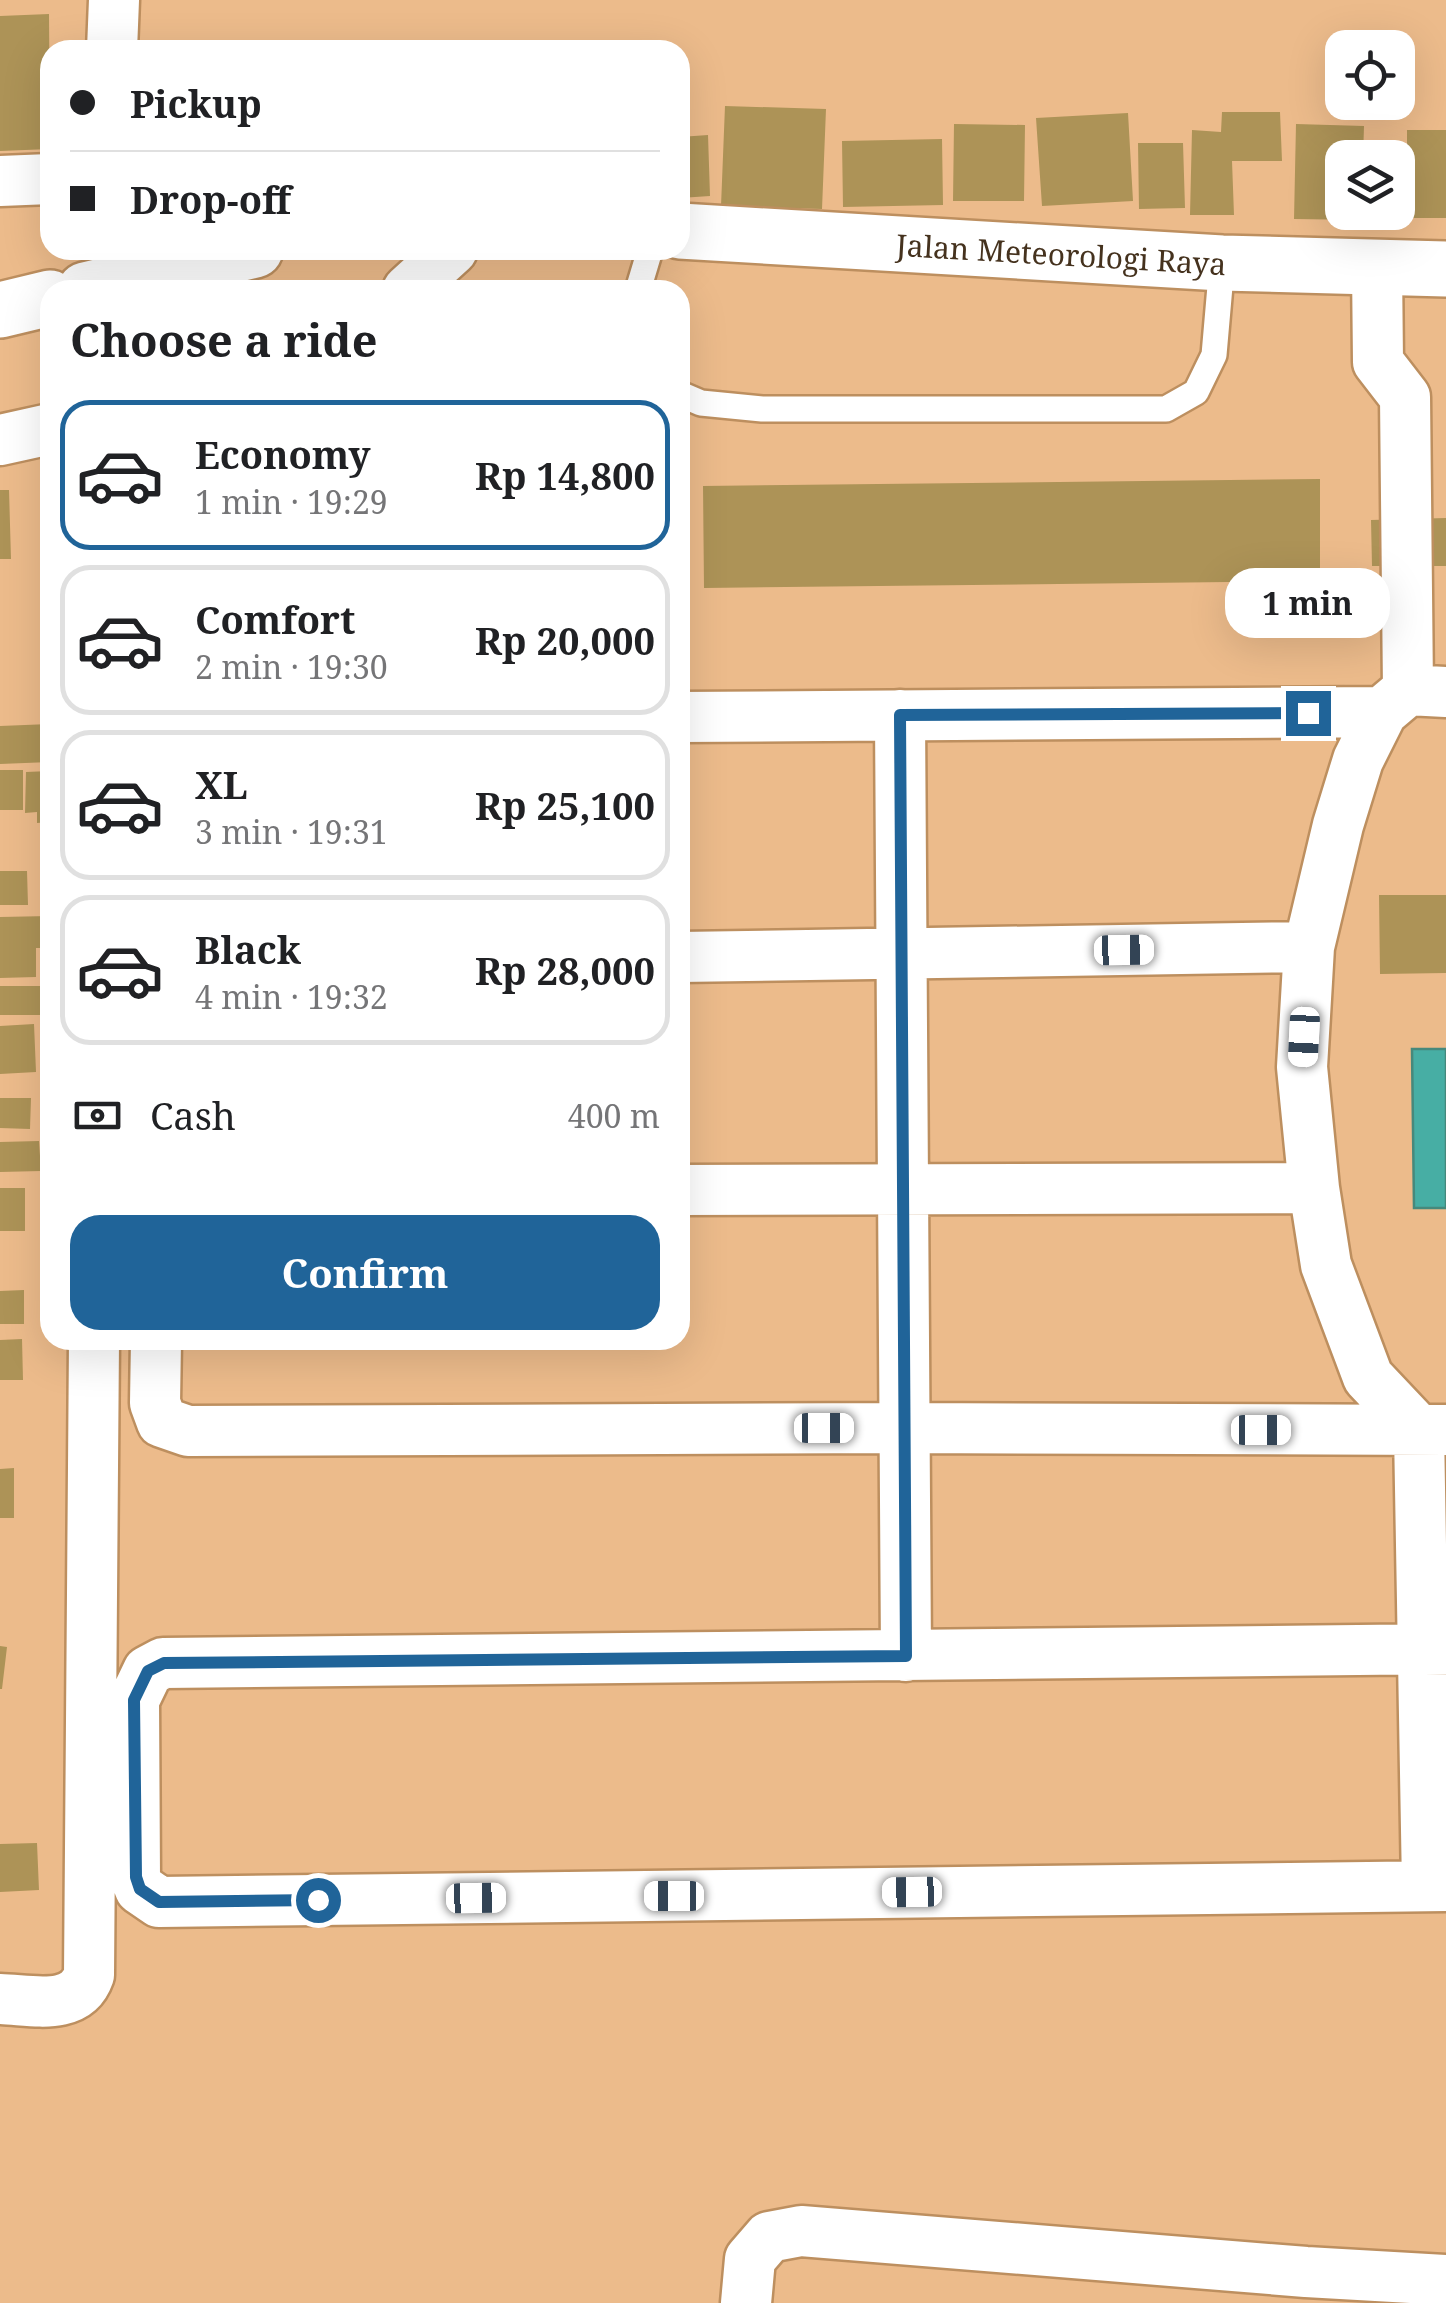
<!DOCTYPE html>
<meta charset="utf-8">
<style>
body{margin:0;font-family:"Noto Serif",serif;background:#f2f2f2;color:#202124;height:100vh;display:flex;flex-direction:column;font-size:38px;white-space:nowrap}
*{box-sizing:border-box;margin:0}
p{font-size:32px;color:#757577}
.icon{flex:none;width:55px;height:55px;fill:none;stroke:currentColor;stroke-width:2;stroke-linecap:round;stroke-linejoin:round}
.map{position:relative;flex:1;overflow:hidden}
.side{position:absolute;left:40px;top:280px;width:650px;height:1070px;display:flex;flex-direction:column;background:#fff;border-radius:30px;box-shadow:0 10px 40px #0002}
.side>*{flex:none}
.guide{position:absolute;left:40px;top:40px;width:650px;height:220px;border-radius:30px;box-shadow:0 10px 40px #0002;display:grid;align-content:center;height:220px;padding:0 30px;background:#fff}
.controls{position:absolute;left:1325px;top:30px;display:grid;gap:20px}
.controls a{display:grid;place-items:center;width:90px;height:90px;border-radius:20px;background:#fff;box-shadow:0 10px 40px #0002;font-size:50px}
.end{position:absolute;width:45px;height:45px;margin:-22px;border:12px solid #206499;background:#fff;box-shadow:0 0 0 5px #fff}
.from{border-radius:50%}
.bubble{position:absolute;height:70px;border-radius:30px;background:#fff;box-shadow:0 10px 40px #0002;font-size:32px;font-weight:700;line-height:70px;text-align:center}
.car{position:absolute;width:30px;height:60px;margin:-30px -15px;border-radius:12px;box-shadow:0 0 8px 2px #0007;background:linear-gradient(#fff 24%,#345 0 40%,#fff 0 76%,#345 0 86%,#fff 0)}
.guide b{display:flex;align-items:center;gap:35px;height:95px;font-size:38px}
.guide b+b{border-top:2px solid #e0e0e0}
.guide i{width:25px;height:25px;background:#202124}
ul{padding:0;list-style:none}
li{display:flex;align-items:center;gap:30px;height:150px;margin:0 20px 15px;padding:0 10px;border:5px solid #e0e0e0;border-radius:30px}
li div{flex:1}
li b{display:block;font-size:38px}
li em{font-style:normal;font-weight:700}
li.selected{border-color:#206499}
li>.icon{width:90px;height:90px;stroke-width:1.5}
h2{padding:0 30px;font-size:45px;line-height:120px}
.pay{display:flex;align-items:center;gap:25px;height:110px;padding:0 30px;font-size:38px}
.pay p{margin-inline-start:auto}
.cta{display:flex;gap:20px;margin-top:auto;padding:20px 30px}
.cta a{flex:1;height:115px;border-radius:30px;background:#206499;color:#fff;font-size:40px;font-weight:700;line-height:115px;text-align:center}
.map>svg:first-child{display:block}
.water{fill:#47aea4;stroke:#46897c;stroke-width:2.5}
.building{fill:#ad9357}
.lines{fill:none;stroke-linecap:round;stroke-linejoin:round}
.lane-casing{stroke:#bd8f5f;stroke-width:30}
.street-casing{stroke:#bd8f5f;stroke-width:55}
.secondary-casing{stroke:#bd8f5f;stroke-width:60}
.lane{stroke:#fff;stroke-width:25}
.street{stroke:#fff;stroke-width:50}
.secondary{stroke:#fff;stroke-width:55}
.route{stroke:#206499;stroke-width:12}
.labels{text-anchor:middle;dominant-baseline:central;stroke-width:10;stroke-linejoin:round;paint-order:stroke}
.street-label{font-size:30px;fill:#45321e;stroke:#fae1c9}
</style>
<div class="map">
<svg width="1446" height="2303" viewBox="0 0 1446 2303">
<rect width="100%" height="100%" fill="#ecbb8b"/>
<path class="water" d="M1412 1049H1446V1208H1414Z"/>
<path class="building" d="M49 14 50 149 0 151V16Z
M725 106 826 109 822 209 721 206Z
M1222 112H1280L1282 161H1232L1234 215H1190L1192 130 1221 132Z
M1128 113 1133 201 1042 206 1036 118Z
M954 124 1025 125 1024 201H953Z
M1296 124 1364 126 1363 158H1342V212H1363L1362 220 1294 219Z
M1407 130H1446V218H1407Z
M708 135 710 196 680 198V137Z
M942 139 943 205 843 207 842 141Z
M1138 143H1183L1185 208 1139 209Z
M1320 479V581L704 588 703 486Z
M0 490H9L11 559H0Z
M1446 518V566H1372L1371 520Z
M50 724V762L0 764V726Z
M0 770H23V810H0Z
M50 771V822L37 823V812L25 813 26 772Z
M0 871H27L28 905H0Z
M1379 895H1446V973L1380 974Z
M50 916V948H36V977L0 978V917Z
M0 986H50V1015H0Z
M34 1024 36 1072 0 1074V1026Z
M50 1024V1046H41L40 1025Z
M0 1098H31L30 1129 0 1128Z
M39 1141 41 1171 0 1172V1142Z
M0 1188H25V1231H0Z
M24 1290V1324H0V1291Z
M22 1339 23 1380H0V1340Z
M14 1468V1518H0V1469Z
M0 1646 7 1647 2 1689H0Z
M37 1843 39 1890 0 1892V1844Z"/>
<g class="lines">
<defs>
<path id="lane" d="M638 290 650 250
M680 394 701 403 762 409H1166L1196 392 1214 355 1222 263"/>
<path id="street" d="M112 50 114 0
M0 181 50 179
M1377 267 1378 362 1405 397 1408 690
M408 290 452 250
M0 440 50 429
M900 715 906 1656
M680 717 1382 712
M680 957 1309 947
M680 1190 1314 1188
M156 1340 155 1403 162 1422 188 1431 904 1428 1446 1430
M1446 1649 163 1663 148 1671 134 1700 135 1877 140 1889 159 1902 1446 1886
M1427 1886 1419 1431 1368 1377 1326 1265 1314 1188 1302 1067 1309 947 1338 825 1358 760 1382 712 1408 690 1446 692
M0 1999C33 2000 76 2012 89 1975L94 1340
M746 2303 750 2259 769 2237 801 2231 1306 2272 1446 2280"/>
<g id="secondary">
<path id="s1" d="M680 231 1222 263 1446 269"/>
<path d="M85 290 255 250"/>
<path d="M0 310 50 298"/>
</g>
</defs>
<use href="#lane" class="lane-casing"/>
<use href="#street" class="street-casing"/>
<use href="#secondary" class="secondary-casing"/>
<use href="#lane" class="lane"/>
<use href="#street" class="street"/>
<use href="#secondary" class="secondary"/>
</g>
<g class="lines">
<path class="route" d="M318 1900 159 1902 140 1889 136 1877 134 1700 148 1671 164 1663 906 1656 900 715 1308 713"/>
</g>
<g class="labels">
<g class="street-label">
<text stroke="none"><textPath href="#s1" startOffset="382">Jalan Meteorologi Raya</textPath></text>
</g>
</g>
</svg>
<div class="controls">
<a><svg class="icon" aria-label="locate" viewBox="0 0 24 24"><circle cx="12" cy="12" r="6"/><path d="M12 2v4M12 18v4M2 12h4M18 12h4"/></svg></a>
<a><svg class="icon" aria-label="layers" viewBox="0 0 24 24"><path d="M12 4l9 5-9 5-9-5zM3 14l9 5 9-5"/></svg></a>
</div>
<i class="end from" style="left:318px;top:1900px"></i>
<i class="end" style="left:1308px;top:713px"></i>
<div class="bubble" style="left:1225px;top:568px;width:165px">1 min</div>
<i class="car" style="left:1124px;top:950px;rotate:89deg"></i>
<i class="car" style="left:1304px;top:1037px;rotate:183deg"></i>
<i class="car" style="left:824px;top:1428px;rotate:90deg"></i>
<i class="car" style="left:1261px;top:1430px;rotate:90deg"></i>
<i class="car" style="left:912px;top:1892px;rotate:269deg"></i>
<i class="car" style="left:674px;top:1896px;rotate:270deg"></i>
<i class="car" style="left:476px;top:1898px;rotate:89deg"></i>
<div class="guide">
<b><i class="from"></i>Pickup</b>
<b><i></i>Drop-off</b>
</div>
<section class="side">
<h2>Choose a ride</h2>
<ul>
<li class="selected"><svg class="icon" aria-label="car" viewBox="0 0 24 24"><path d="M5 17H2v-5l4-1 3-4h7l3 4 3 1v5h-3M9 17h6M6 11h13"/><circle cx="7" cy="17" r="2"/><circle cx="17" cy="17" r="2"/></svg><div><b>Economy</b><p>1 min · 19:29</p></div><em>Rp 14,800</em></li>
<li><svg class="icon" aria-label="car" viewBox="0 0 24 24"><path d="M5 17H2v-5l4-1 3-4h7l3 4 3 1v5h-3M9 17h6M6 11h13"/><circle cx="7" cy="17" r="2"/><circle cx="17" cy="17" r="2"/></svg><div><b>Comfort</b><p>2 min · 19:30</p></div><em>Rp 20,000</em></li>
<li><svg class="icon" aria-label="car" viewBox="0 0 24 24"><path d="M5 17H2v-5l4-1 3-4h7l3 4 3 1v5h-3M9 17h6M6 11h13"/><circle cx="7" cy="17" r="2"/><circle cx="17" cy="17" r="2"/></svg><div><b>XL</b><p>3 min · 19:31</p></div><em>Rp 25,100</em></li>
<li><svg class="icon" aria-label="car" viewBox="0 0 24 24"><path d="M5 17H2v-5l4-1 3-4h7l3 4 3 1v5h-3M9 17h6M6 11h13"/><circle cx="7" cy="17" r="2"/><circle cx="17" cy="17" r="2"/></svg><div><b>Black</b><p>4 min · 19:32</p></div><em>Rp 28,000</em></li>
</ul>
<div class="pay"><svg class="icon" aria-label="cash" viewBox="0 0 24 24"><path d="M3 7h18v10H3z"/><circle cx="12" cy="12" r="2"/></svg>Cash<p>400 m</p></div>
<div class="cta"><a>Confirm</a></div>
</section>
</div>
